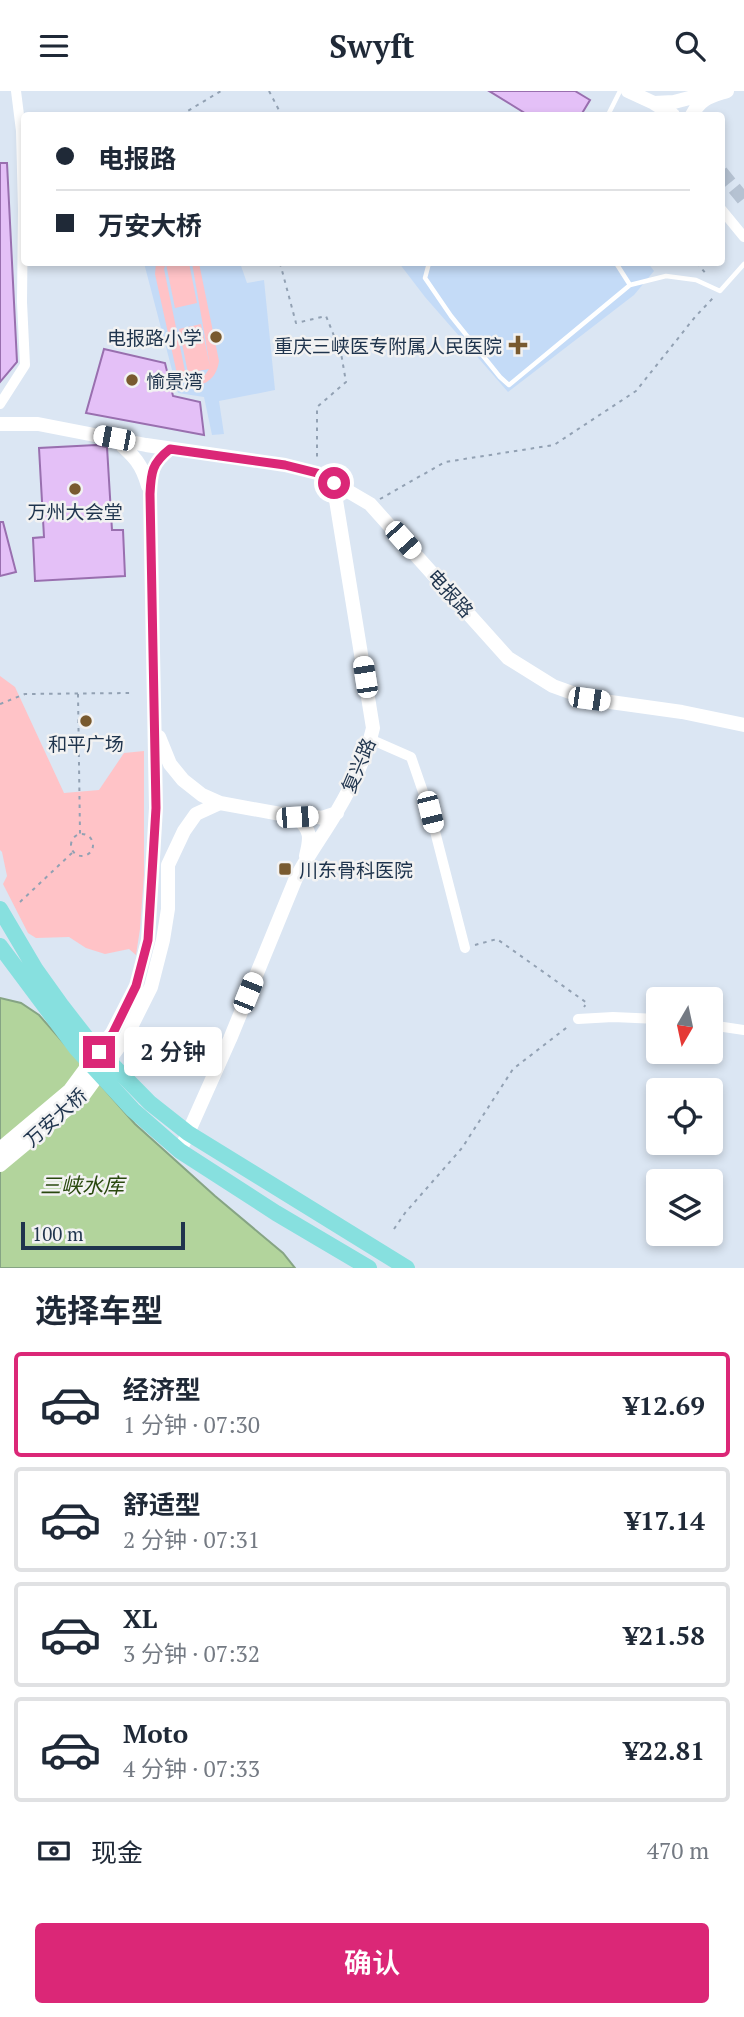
<!DOCTYPE html>
<html lang="zh">
<meta charset="utf-8">
<style>
body{margin:0;font-family:"PT Serif","Noto Sans SC",serif;background:#f2f2f3;color:#1f2937;height:100vh;display:flex;flex-direction:column;font-size:26px;white-space:nowrap}
*{box-sizing:border-box;margin:0}
p{font-size:23px;color:#747a83}
.icon{flex:none;width:38px;height:38px;fill:none;stroke:currentColor;stroke-width:2;stroke-linecap:round;stroke-linejoin:round}
.map{position:relative;height:1177px;overflow:hidden}
.drawer{display:flex;flex-direction:column;background:#fff;flex:1}
.drawer>*{flex:none}
.banner{position:absolute;left:21px;top:21px;width:704px;height:154px;border-radius:7px;box-shadow:0 4px 10px #0003;display:grid;align-content:center;height:154px;padding:0 35px;background:#fff}
.needle{width:46px;rotate:189deg}
.tools{position:absolute;left:646px;top:896px;display:grid;gap:14px}
.tools a{display:grid;place-items:center;width:77px;height:77px;border-radius:7px;background:#fff;box-shadow:0 4px 10px #0003;font-size:35px}
.scale{position:absolute;left:21px;bottom:18px;width:164px;box-sizing:border-box;padding-left:7px;border:4px solid #1f344d;border-top:0;font-size:19px;line-height:24px;white-space:nowrap;color:#1f344d;-webkit-text-stroke:5px #f2f2f2;paint-order:stroke}
.end{position:absolute;width:32px;height:32px;margin:-16px;border:9px solid #db2777;background:#fff;box-shadow:0 0 0 4px #fff}
.from{border-radius:50%}
.bubble{position:absolute;height:49px;border-radius:7px;background:#fff;box-shadow:0 4px 10px #0003;font-size:23px;font-weight:600;line-height:49px;text-align:center}
.car{position:absolute;width:21px;height:42px;margin:-21px -10px;border-radius:9px;box-shadow:0 0 5px 2px #0007;background:linear-gradient(#fff 24%,#345 0 40%,#fff 0 76%,#345 0 86%,#fff 0)}
.banner b{display:flex;align-items:center;gap:24px;height:66px;font-size:26px}
.banner b+b{border-top:2px solid #e0e1e3}
.banner i{width:18px;height:18px;background:#1f2937}
ul{padding:0;list-style:none}
li{display:flex;align-items:center;gap:21px;height:105px;margin:0 14px 10px;padding:0 21px;border:4px solid #e0e1e3;border-radius:7px}
li div{flex:1}
li b{display:block;font-size:26px}
li em{font-style:normal;font-weight:600}
li.current{border-color:#db2777}
li>.icon{width:63px;height:63px;stroke-width:1.5}
h2{padding:0 35px;font-size:32px;line-height:84px}
.pay{display:flex;align-items:center;gap:18px;height:77px;padding:0 35px;font-size:26px}
.pay p{margin-inline-start:auto}
.primary-button{display:flex;gap:14px;margin-top:auto;padding:14px 35px}
.primary-button a{flex:1;height:80px;border-radius:7px;background:#db2777;color:#fff;font-size:28px;font-weight:600;line-height:80px;text-align:center}
header{display:flex;justify-content:space-between;align-items:center;height:91px;padding:0 35px;background:#fff;font-size:32px;font-weight:600}
.map>svg:first-child{display:block}
.built{fill:#c4dbf7}
.green{fill:#ffc3c7}
.water{fill:#b2d49c;stroke:#86a484;stroke-width:2}
.building{fill:#e4c0f7;stroke:#996faf;stroke-width:2}
.lines{fill:none;stroke-linecap:round;stroke-linejoin:round}
.secondary-tunnel{stroke:#b5c2d2;stroke-width:14;stroke-dasharray:14 7;stroke-linecap:butt}
.path{stroke:#92a1b3;stroke-width:2;stroke-dasharray:3.5 5;stroke-linecap:butt}
.lane{stroke:#fff;stroke-width:4.5}
.street{stroke:#fff;stroke-width:10}
.secondary{stroke:#fff;stroke-width:14}
.primary{stroke:#87e0df;stroke-width:16}
.route{stroke:#db2777;stroke-width:9}
.poi-dot{fill:#795a2f;stroke:#f2f2f2;stroke-width:2.5}
.labels{text-anchor:middle;dominant-baseline:central;stroke-width:5;stroke-linejoin:round;paint-order:stroke}
.poi-label{font-size:19px;fill:#1f344d;stroke:#f2f2f2;text-anchor:end}
.street-label{font-size:19px;fill:#1f344d;stroke:#f2f2f2}
.water-label{font-size:21px;font-style:italic;fill:#29480e;stroke:#f2f2f2}
</style>
<header><svg class="icon" aria-label="menu" viewBox="0 0 24 24"><path d="M4 6h16M4 12h16M4 18h16"/></svg>Swyft<svg class="icon" aria-label="search" viewBox="0 0 24 24"><circle cx="10" cy="10" r="6"/><path d="M15 15l6 6"/></svg></header>
<div class="map">
<svg width="744" height="1177" viewBox="0 0 744 1177">
<rect width="100%" height="100%" fill="#dbe6f3"/>
<path class="built" d="M144 172H240L247 192 264 189 275 299 219 310 224 343 212 344 204 306 178 302Z
M399 172H648L654 180 634 204 508 301 425 206Z"/>
<path class="green" d="M156 172H166L164 178 185 280C190 287 197 288 205 284L209 278 188 282 179 238 201 233 210 275 192 172H199L219 270C216 294 192 303 177 283L155 183Z
M174 172H189L197 212 175 217 166 173Z
M0 585 15 596 64 702 99 699 124 662 144 660V784L140 838 136 864 129 858 105 863 86 857 69 846 36 847 28 842 3 793 7 785 2 761 0 759Z"/>
<path class="water" d="M0 907 21 912 39 924 135 1033 215 1105 283 1162 295 1177H0Z"/>
<path class="building" d="M489 0H575L590 9 581 24H528Z
M0 72H7L17 271 0 291Z
M104 258 165 272 173 305 200 311 204 344 86 322Z
M96 354 107 356 112 439H123L125 485 35 490 33 447 44 446 39 357Z
M0 431H3L16 481 0 485Z"/>
<g class="lines">
<path class="secondary-tunnel" d="M721 81 744 109"/>
<path class="path" d="M269 0 281 23 278 24
M181 24 221 0
M280 172 296 232 326 225 341 262 346 291 317 316V367
M697 172 707 184
M380 408 445 371 554 354 636 300 695 226 713 207
M78 603 80 743
M0 613 25 603 131 602
M71 754a11 11 0 1 1 22 0a11 11 0 1 1-22 0Z
M20 811 73 761
M475 854 497 848 587 912 584 916
M394 1138 405 1122 462 1057 513 978 570 934"/>
<path class="lane" d="M608 24 620 0
M429 172 425 187 451 225 500 286 509 294 630 194 666 185 696 189 720 200 744 173
M616 172 630 194"/>
<path class="street" d="M721 118 744 146
M0 313 25 274 22 211 23 119 21 40 16 0
M370 648 411 666 430 721 465 857
M578 928 613 926 658 928
M710 934 744 939"/>
<path class="secondary" d="M628 0 654 12 673 24
M654 12 674 11 716 0
M692 24C701 7 709 6 727 0
M0 333H38L146 354 285 374 317 382 370 413 508 567 553 595 589 608 682 621 744 634
M117 350C134 365 142 373 148 395
M159 646 170 673 183 689 202 704 220 712 297 726 312 725 322 727 337 722
M297 726C311 740 311 745 306 765
M0 1058 70 999 112 942 136 895 148 849 156 717 150 403C151 381 152 372 170 358
M180 1060 230 948 296 787C308 764 323 744 336 722 352 695 366 667 373 637L336 409 323 388
M0 1074 83 1005 126 946 151 896 163 849 168 818V774L184 740 196 723 220 712"/>
<path class="primary" d="M0 818 36 879 61 914 89 950 150 1012 188 1042 407 1177
M0 855 76 957 133 1019 180 1060 276 1122 369 1177"/>
</g>
<g class="lines">
<path class="route" d="M99 961 113 942 136 895 148 849 156 717 150 403C151 381 152 372 170 358L285 374 317 382 334 392"/>
</g>
<g class="poi-dot">
<circle cx="216" cy="246" r="7"/>
<path d="M514.5 243.5h7v7h7v7h-7v7h-7v-7h-7v-7h7z"/>
<circle cx="132" cy="289" r="7"/>
<circle cx="75" cy="398" r="7"/>
<circle cx="86" cy="630" r="7"/>
<rect x="278" y="771" width="14" height="14" rx="3.5"/>
</g>
<g class="labels">
<g class="poi-label">
<text x="202" y="246">电报路小学</text>
<text x="502" y="254">重庆三峡医专附属人民医院</text>
<text x="146" y="289" text-anchor="start">愉景湾</text>
<text x="75" y="420" text-anchor="middle">万州大会堂</text>
<text x="86" y="652" text-anchor="middle">和平广场</text>
<text x="299" y="778" text-anchor="start">川东骨科医院</text>
</g>
<g class="street-label">
<text transform="translate(451 502) rotate(48)">电报路</text>
<text transform="translate(358 674) rotate(-67)">复兴路</text>
<text transform="translate(55 1026) rotate(-42)">万安大桥</text>
</g>
<g class="water-label">
<text x="82" y="1094">三峡水库</text>
</g>
</g>
</svg>
<div class="tools">
<a><svg class="needle" viewBox="-14 -14 28 28"><path d="M0-13l5 13h-10z" fill="#e53935"/><path d="M0 13l5-13h-10z" fill="#747a83"/></svg></a>
<a><svg class="icon" aria-label="locate" viewBox="0 0 24 24"><circle cx="12" cy="12" r="6"/><path d="M12 2v4M12 18v4M2 12h4M18 12h4"/></svg></a>
<a><svg class="icon" aria-label="layers" viewBox="0 0 24 24"><path d="M12 4l9 5-9 5-9-5zM3 14l9 5 9-5"/></svg></a>
</div>
<div class="scale">100 m</div>
<i class="end from" style="left:334px;top:392px"></i>
<i class="end" style="left:99px;top:961px"></i>
<div class="bubble" style="left:124px;top:936px;width:98px">2 分钟</div>
<i class="car" style="left:114px;top:347px;rotate:281deg"></i>
<i class="car" style="left:403px;top:449px;rotate:138deg"></i>
<i class="car" style="left:365px;top:586px;rotate:351deg"></i>
<i class="car" style="left:589px;top:608px;rotate:98deg"></i>
<i class="car" style="left:430px;top:721px;rotate:166deg"></i>
<i class="car" style="left:297px;top:726px;rotate:87deg"></i>
<i class="car" style="left:248px;top:902px;rotate:22deg"></i>
<div class="banner">
<b><i class="from"></i>电报路</b>
<b><i></i>万安大桥</b>
</div>
</div>
<section class="drawer">
<h2>选择车型</h2>
<ul>
<li class="current"><svg class="icon" aria-label="car" viewBox="0 0 24 24"><path d="M5 17H2v-5l4-1 3-4h7l3 4 3 1v5h-3M9 17h6M6 11h13"/><circle cx="7" cy="17" r="2"/><circle cx="17" cy="17" r="2"/></svg><div><b>经济型</b><p>1 分钟 · 07:30</p></div><em>¥12.69</em></li>
<li><svg class="icon" aria-label="car" viewBox="0 0 24 24"><path d="M5 17H2v-5l4-1 3-4h7l3 4 3 1v5h-3M9 17h6M6 11h13"/><circle cx="7" cy="17" r="2"/><circle cx="17" cy="17" r="2"/></svg><div><b>舒适型</b><p>2 分钟 · 07:31</p></div><em>¥17.14</em></li>
<li><svg class="icon" aria-label="car" viewBox="0 0 24 24"><path d="M5 17H2v-5l4-1 3-4h7l3 4 3 1v5h-3M9 17h6M6 11h13"/><circle cx="7" cy="17" r="2"/><circle cx="17" cy="17" r="2"/></svg><div><b>XL</b><p>3 分钟 · 07:32</p></div><em>¥21.58</em></li>
<li><svg class="icon" aria-label="car" viewBox="0 0 24 24"><path d="M5 17H2v-5l4-1 3-4h7l3 4 3 1v5h-3M9 17h6M6 11h13"/><circle cx="7" cy="17" r="2"/><circle cx="17" cy="17" r="2"/></svg><div><b>Moto</b><p>4 分钟 · 07:33</p></div><em>¥22.81</em></li>
</ul>
<div class="pay"><svg class="icon" aria-label="cash" viewBox="0 0 24 24"><path d="M3 7h18v10H3z"/><circle cx="12" cy="12" r="2"/></svg>现金<p>470 m</p></div>
<div class="primary-button"><a>确认</a></div>
</section>
